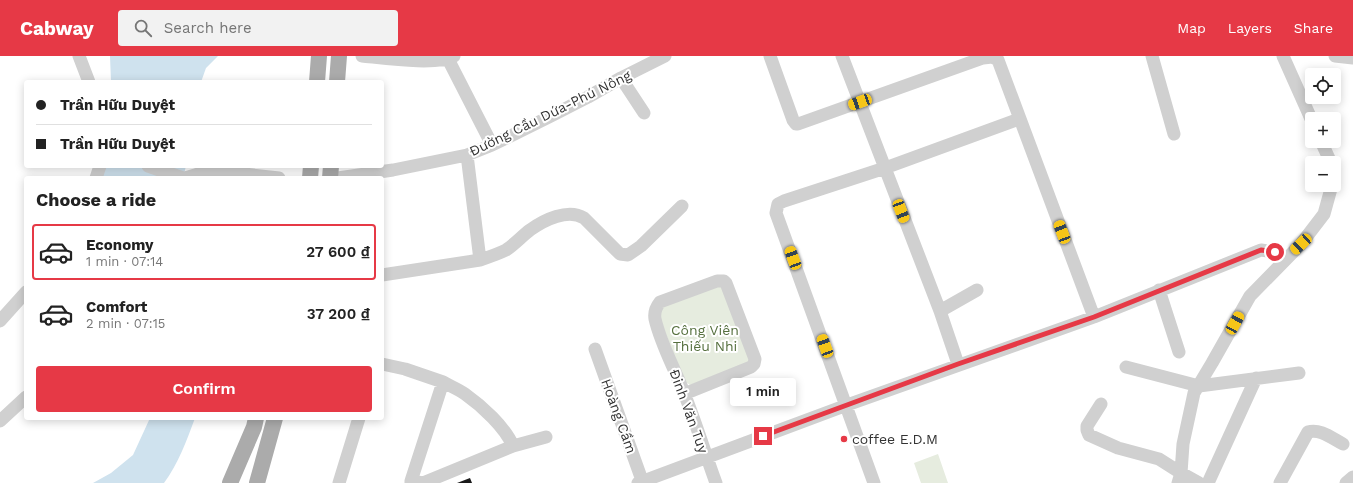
<!DOCTYPE html>
<meta charset="utf-8">
<style>
body{margin:0;font-family:"Work Sans",sans-serif;background:#f2f2f2;color:#222;height:100vh;display:flex;flex-direction:column;font-size:15px;white-space:nowrap}
*{box-sizing:border-box;margin:0}
p{font-size:13px;color:#767676}
.icon{flex:none;width:22px;height:22px;fill:none;stroke:currentColor;stroke-width:2;stroke-linecap:round;stroke-linejoin:round}
.map{position:relative;flex:1;overflow:hidden}
.drawer{position:absolute;left:24px;top:120px;width:360px;height:244px;display:flex;flex-direction:column;background:#fff;border-radius:4px;box-shadow:0 2px 10px #0003}
.drawer>*{flex:none}
.top-card{position:absolute;left:24px;top:24px;width:360px;height:88px;border-radius:4px;box-shadow:0 2px 10px #0003;display:grid;align-content:center;height:88px;padding:0 12px;background:#fff}
.buttons{position:absolute;left:1305px;top:12px;display:grid;gap:8px}
.buttons a{display:grid;place-items:center;width:36px;height:36px;border-radius:4px;background:#fff;box-shadow:0 2px 10px #0003;font-size:20px}
.end{position:absolute;width:18px;height:18px;margin:-9px;border:5px solid #e63946;background:#fff;box-shadow:0 0 0 2px #fff}
.from{border-radius:50%}
.bubble{position:absolute;height:28px;border-radius:4px;background:#fff;box-shadow:0 2px 10px #0003;font-size:13px;font-weight:600;line-height:28px;text-align:center}
.car{position:absolute;width:12px;height:24px;margin:-12px -6px;border-radius:5px;box-shadow:0 0 3px 1px #0007;background:linear-gradient(#f5c518 24%,#345 0 40%,#f5c518 0 76%,#345 0 86%,#f5c518 0)}
.top-card b{display:flex;align-items:center;gap:14px;height:38px;font-size:15px}
.top-card b+b{border-top:1px solid #e0e0e0}
.top-card i{width:10px;height:10px;background:#222}
ul{padding:0;list-style:none}
li{display:flex;align-items:center;gap:12px;height:56px;margin:0 8px 6px;padding:0 4px;border:2px solid transparent;border-radius:4px}
li div{flex:1}
li b{display:block;font-size:15px}
li em{font-style:normal;font-weight:600}
li.active{border-color:#e63946}
li>.icon{width:36px;height:36px;stroke-width:1.5}
h2{padding:0 12px;font-size:18px;line-height:48px}
.primary-button{display:flex;gap:8px;margin-top:auto;padding:8px 12px}
.primary-button a{flex:1;height:46px;border-radius:4px;background:#e63946;color:#fff;font-size:16px;font-weight:600;line-height:46px;text-align:center}
header{display:flex;align-items:center;gap:24px;box-sizing:border-box;height:56px;padding:0 20px;background:#e63946;color:#fff}
header strong{font-size:19px}
nav{display:flex;gap:22px;margin-inline-start:auto;font-size:14px}
.search{width:280px;height:36px;background:#f2f2f2;display:flex;align-items:center;gap:10px;box-sizing:border-box;padding:0 14px;border-radius:4px;color:#767676;font-size:15px}
.map>svg:first-child{display:block}
.green{fill:#e6ecdf}
.water{fill:#cfe2ee}
.building{fill:#1a1a1a}
.lines{fill:none;stroke-linecap:round;stroke-linejoin:round}
.minor{stroke:#d0d0d0;stroke-width:13}
.major{stroke:#ababab;stroke-width:16}
.route{stroke:#e63946;stroke-width:5}
.poi-dot{fill:#e63946;stroke:#fff;stroke-width:1.5}
.labels{text-anchor:middle;dominant-baseline:central;stroke-width:4;stroke-linejoin:round;paint-order:stroke}
.street-label{font-size:14px;fill:#333;stroke:#fff}
.park-label{font-size:14px;fill:#56703f;stroke:#fff}
.poi-label{font-size:14px;fill:#333;stroke:#fff;text-anchor:start}
</style>
<header>
<strong>Cabway</strong>
<div class="search"><svg class="icon" aria-label="search" viewBox="0 0 24 24"><circle cx="10" cy="10" r="6"/><path d="M15 15l6 6"/></svg>Search here</div>
<nav><a>Map</a><a>Layers</a><a>Share</a></nav>
</header>
<div class="map">
<svg width="1353" height="427" viewBox="0 0 1353 427">
<rect width="100%" height="100%" fill="#fff"/>
<path class="green" d="M720 228 751 304 749 309 690 329 684 325 659 260 663 250Z
M938 398 948 427H921L914 407Z"/>
<path class="water" d="M110 0H218L206 12 201 26H111Z
M106 110H186L183 122H102Z
M150 362H195C187 384 178 408 164 427H93L111 417 133 399Z"/>
<path class="building" d="M470 422 472 427H457Z"/>
<g class="lines">
<path class="minor" d="M79 0 89 26
M362 0C383 2 438 10 454 0
M770 0 793 64 796 68H798L983 2 992 1 998 4 1094 261
M842 0 885 112 784 145 778 148 776 157 874 427
M1152 0 1174 78
M1283 0 1312 65
M1335 0 1353 2
M448 3 492 89
M621 22 644 57
M1321 85 1331 107
M148 110 183 122
M96 122 100 110
M185 122 205 116 217 115 279 122
M338 122 393 114 467 99 492 89 551 60 588 41 621 22 665 0
M480 204C489 201 498 198 506 194 515 188 522 180 530 174 544 164 568 152 584 162L620 198 628 199 641 190 682 150
M382 219 480 204 467 99
M1159 234 1179 296
M940 255 977 234
M0 265 26 236
M595 293 643 427
M382 308 405 313 443 326
M958 308 940 255 885 112 1019 63
M1126 311 1199 330 1299 317
M684 338 751 311 754 308 755 303 726 227 724 225H717L660 246C656 251 654 257 655 263 661 289 675 313 684 337 696 367 705 397 716 427
M1101 348 1087 370V374L1089 379 1118 392 1159 403 1181 417 1199 427
M0 365 26 341
M513 390 546 381
M339 427 359 362
M411 427V425L443 326C450 330 458 333 465 338 482 350 505 371 513 390L423 427 411 425
M638 427 847 349 1094 261 1261 194 1275 196 1286 202
M1178 427 1181 417 1183 388 1194 337 1212 307 1250 240 1301 188 1324 158 1332 129
M1208 427 1256 322
M1280 427 1308 376C1320 372 1333 383 1343 388
M1346 427 1353 421"/>
<path class="major" d="M317 26 319 0
M337 26 339 0
M310 122 311 110
M330 122 331 110
M230 427 254 371 256 362
M257 427 275 362"/>
</g>
<g class="lines">
<path class="route" d="M763 380 958 308 1094 261 1261 194 1275 196"/>
</g>
<circle class="poi-dot" cx="844" cy="383" r="4"/>
<g class="labels">
<g class="street-label">
<text transform="translate(550 57) rotate(-26)">Đường Cầu Dứa-Phú Nông</text>
<text transform="translate(689 355) rotate(70)">Đinh Văn Tuy</text>
<text transform="translate(619 360) rotate(70)">Hoàng Cầm</text>
</g>
<g class="park-label">
<text x="705" y="274">Công Viên<tspan x="705" dy="16">Thiếu Nhi</tspan></text>
</g>
<g class="poi-label">
<text x="852" y="383">coffee E.D.M</text>
</g>
</g>
</svg>
<div class="buttons">
<a><svg class="icon" aria-label="locate" viewBox="0 0 24 24"><circle cx="12" cy="12" r="6"/><path d="M12 2v4M12 18v4M2 12h4M18 12h4"/></svg></a>
<a>+</a>
<a>−</a>
</div>
<i class="end from" style="left:1275px;top:196px"></i>
<i class="end" style="left:763px;top:380px"></i>
<div class="bubble" style="left:730px;top:322px;width:66px">1 min</div>
<i class="car" style="left:860px;top:46px;rotate:250deg"></i>
<i class="car" style="left:901px;top:155px;rotate:159deg"></i>
<i class="car" style="left:1062px;top:176px;rotate:339deg"></i>
<i class="car" style="left:1301px;top:188px;rotate:227deg"></i>
<i class="car" style="left:793px;top:202px;rotate:340deg"></i>
<i class="car" style="left:1235px;top:267px;rotate:29deg"></i>
<i class="car" style="left:825px;top:290px;rotate:340deg"></i>
<div class="top-card">
<b><i class="from"></i>Trần Hữu Duyệt</b>
<b><i></i>Trần Hữu Duyệt</b>
</div>
<section class="drawer">
<h2>Choose a ride</h2>
<ul>
<li class="active"><svg class="icon" aria-label="car" viewBox="0 0 24 24"><path d="M5 17H2v-5l4-1 3-4h7l3 4 3 1v5h-3M9 17h6M6 11h13"/><circle cx="7" cy="17" r="2"/><circle cx="17" cy="17" r="2"/></svg><div><b>Economy</b><p>1 min · 07:14</p></div><em>27 600 ₫</em></li>
<li><svg class="icon" aria-label="car" viewBox="0 0 24 24"><path d="M5 17H2v-5l4-1 3-4h7l3 4 3 1v5h-3M9 17h6M6 11h13"/><circle cx="7" cy="17" r="2"/><circle cx="17" cy="17" r="2"/></svg><div><b>Comfort</b><p>2 min · 07:15</p></div><em>37 200 ₫</em></li>
</ul>
<div class="primary-button"><a>Confirm</a></div>
</section>
</div>
